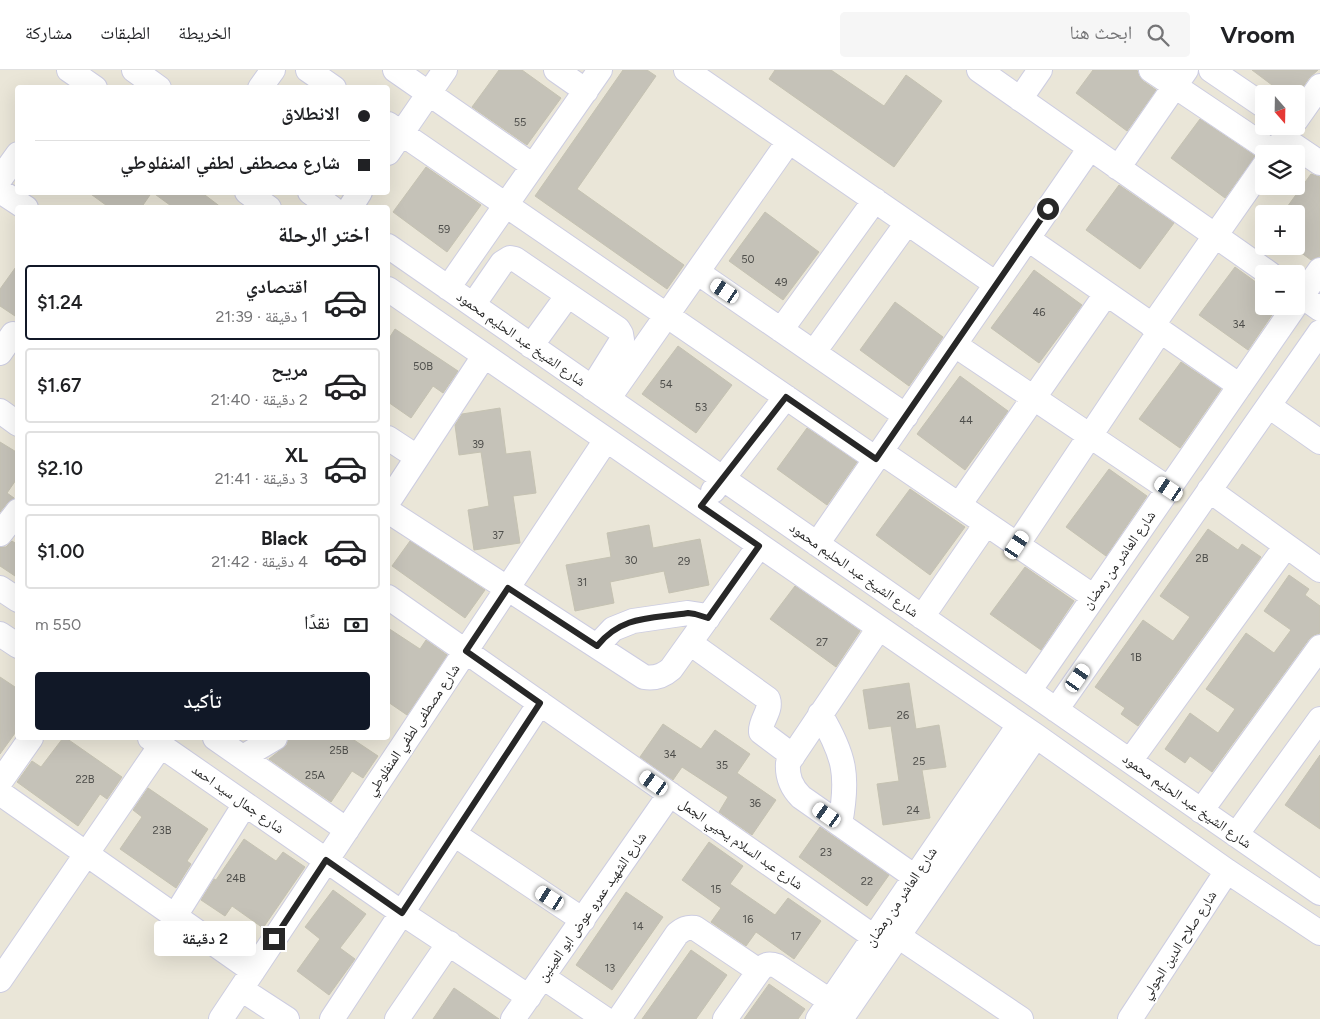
<!DOCTYPE html>
<html lang="ar">
<meta charset="utf-8">
<style>
body{margin:0;font-family:Figtree,"Noto Naskh Arabic",sans-serif;background:#f6f6f6;color:#202124;direction:rtl;height:100vh;display:flex;flex-direction:column;font-size:19px;white-space:nowrap}
*{box-sizing:border-box;margin:0}
p{font-size:16px;color:#757577}
.icon{flex:none;width:28px;height:28px;fill:none;stroke:currentColor;stroke-width:2;stroke-linecap:round;stroke-linejoin:round}
.map{position:relative;flex:1;overflow:hidden;direction:ltr}
.sheet{position:absolute;left:15px;top:135px;width:375px;height:535px;display:flex;flex-direction:column;background:#fff;border-radius:5px;box-shadow:0 5px 20px #0002;direction:rtl}
.sheet>*{flex:none}
.top-card{position:absolute;left:15px;top:15px;width:375px;height:110px;border-radius:5px;box-shadow:0 5px 20px #0002;direction:rtl;display:grid;align-content:center;height:110px;padding:0 20px;background:#fff}
.needle{width:32px;rotate:160deg}
.fabs{position:absolute;left:1255px;top:15px;display:grid;gap:10px}
.fabs a{display:grid;place-items:center;width:50px;height:50px;border-radius:5px;background:#fff;box-shadow:0 5px 20px #0002;font-size:25px}
.end{position:absolute;width:22px;height:22px;margin:-11px;border:6px solid #272727;background:#fff;box-shadow:0 0 0 2px #fff}
.from{border-radius:50%}
.bubble{position:absolute;height:35px;border-radius:5px;background:#fff;box-shadow:0 5px 20px #0002;font-size:16px;font-weight:600;line-height:35px;text-align:center;direction:rtl}
.car{position:absolute;width:15px;height:30px;margin:-15px -8px;border-radius:6px;box-shadow:0 0 4px 1px #0007;background:linear-gradient(#fff 24%,#345 0 40%,#fff 0 76%,#345 0 86%,#fff 0)}
.top-card b{display:flex;align-items:center;gap:18px;height:48px;font-size:19px}
.top-card b+b{border-top:1px solid #e0e0e0}
.top-card i{width:12px;height:12px;background:#202124}
ul{padding:0;list-style:none}
li{display:flex;align-items:center;gap:15px;height:75px;margin:0 10px 8px;padding:0 10px;border:2px solid #e0e0e0;border-radius:5px}
li div{flex:1}
li b{display:block;font-size:19px}
li em{font-style:normal;font-weight:600}
li.current{border-color:#111827}
li>.icon{width:45px;height:45px;stroke-width:1.5}
h2{padding:0 20px;font-size:22px;line-height:60px}
.pay{display:flex;align-items:center;gap:12px;height:55px;padding:0 20px;font-size:19px}
.pay p{margin-inline-start:auto}
.primary-button{display:flex;gap:10px;margin-top:auto;padding:10px 20px}
.primary-button a{flex:1;height:58px;border-radius:5px;background:#111827;color:#fff;font-size:20px;font-weight:600;line-height:58px;text-align:center}
header{display:flex;align-items:center;gap:30px;box-sizing:border-box;height:70px;padding:0 25px;background:#fff;border-bottom:1px solid #e0e0e0}
header strong{font-size:24px}
nav{display:flex;gap:28px;margin-inline-start:auto;font-size:18px}
.search{width:350px;height:45px;background:#f6f6f6;display:flex;align-items:center;gap:12px;box-sizing:border-box;padding:0 18px;border-radius:5px;color:#757577;font-size:19px}
.map>svg:first-child{display:block}
.building{fill:#c5c2b8;stroke:#c5c2b2}
.lines{fill:none;stroke-linecap:round;stroke-linejoin:round}
.minor-casing{stroke:#cdcde1;stroke-width:26}
.minor{stroke:#fff;stroke-width:24}
.route{stroke:#272727;stroke-width:6}
.labels{text-anchor:middle;dominant-baseline:central;stroke-width:4;stroke-linejoin:round;paint-order:stroke}
.number-label{font-size:11px;fill:#4e4e4b}
.street-label{font-size:14px;fill:#272727;stroke:#fff}
</style>
<header>
<strong>Vroom</strong>
<div class="search"><svg class="icon" aria-label="search" viewBox="0 0 24 24"><circle cx="10" cy="10" r="6"/><path d="M15 15l6 6"/></svg>ابحث هنا</div>
<nav><a>الخريطة</a><a>الطبقات</a><a>مشاركة</a></nav>
</header>
<div class="map">
<svg width="1320" height="949" viewBox="0 0 1320 949">
<rect width="100%" height="100%" fill="#eae6d8"/>
<path class="building" d="M499 0H522L561 28 527 75 472 37Z
M623 0H647L656 6 577 119 684 195 667 219 535 126Z
M775 0H831L884 36 906 5 942 31 894 97 769 9Z
M1093 0H1137L1139 6 1143 11 1156 20 1127 61 1076 23Z
M1252 0H1318L1309 8 1298 24H1284Z
M1200 49 1255 86 1225 128 1171 88Z
M426 97 481 135 447 182 393 142Z
M1311 104 1320 107V186L1311 190 1296 179V144H1282Z
M1119 115 1174 153 1140 199 1086 160Z
M88 122H152L141 138H110Z
M152 122H201L222 138H174Z
M765 142 819 182 783 230 729 191Z
M18 194V248L0 236V219Z
M1235 197 1264 218V236H1278L1248 280 1199 245Z
M1034 200 1082 235 1039 293 991 258Z
M895 232 943 267 909 316 860 280Z
M395 259 458 301 443 323 433 316 411 348 388 332V270Z
M678 276 732 315 696 363 642 324Z
M1181 292 1221 319 1180 378 1139 349Z
M960 306 1008 341 965 400 917 364Z
M500 338 506 384 530 381 536 423 513 426 520 473 474 480 468 440 489 436 481 382 459 385 455 355 462 344Z
M807 358 857 392 827 435 777 399Z
M0 372 18 383V407L7 423 14 428 8 432 0 442Z
M1109 399 1147 426 1106 486 1066 457Z
M910 419 965 457 930 505 876 465Z
M649 455 653 478 700 469 709 515 669 523 664 501 610 512 614 533 575 541 566 495 611 487 607 463Z
M1208 459 1238 480 1242 474 1261 487 1138 656 1121 644 1125 638 1095 617 1143 550 1173 571 1190 547 1160 526Z
M12 471 18 475V508L0 496V477H6Z
M410 471 485 520 465 548 392 496Z
M1025 497 1074 531 1041 580 990 544Z
M1289 505 1309 519 1305 525 1320 536V563L1314 565 1309 569 1212 702 1190 686 1185 693 1165 679 1190 643 1218 663 1235 639 1206 619 1246 563 1274 583 1291 560 1264 541Z
M795 516 860 561 836 597 770 549Z
M388 558 420 579 426 570 447 585 407 645 388 632Z
M0 607 18 619V659L0 684Z
M909 613 916 659 939 655 946 697 922 700 930 748 883 755 877 714 899 711 891 656 869 659 863 620Z
M663 654 701 679 715 660 750 684 737 703 776 730 752 765 719 742 728 727 682 697 673 710 640 687Z
M63 668H66L122 707 107 729 100 724 78 756 17 712 32 691 41 697Z
M289 668H351L378 686 363 708 352 701 331 732 269 689 287 675Z
M1320 685V759L1285 735Z
M148 718 208 759 187 791 191 794 176 818 120 779 142 747 133 740Z
M820 757 889 805 867 836 799 787Z
M244 769 276 791 283 782 305 797 263 858 232 836 225 846 201 830 214 809 216 810Z
M709 772 743 796 730 814 775 845 788 828 821 851 794 889 756 862 746 876 711 852 721 838 682 810Z
M333 820 366 844 340 878 355 889 329 925 297 901 320 869 305 857Z
M626 822 663 847 612 920 576 895Z
M691 880 727 905 696 949H642Z
M769 914 805 939 798 949H744Z
M454 918 499 949H433Z"/>
<g class="lines">
<defs>
<path id="minor" d="M69 0 95 18
M134 0 159 18
M308 0 334 18
M395 0 533 96
M556 0 586 21
M686 0 996 214
M979 0 1270 204
M1151 0 1273 82
M1211 0 1264 36
M260 18 273 0
M1020 29 1040 0
M1296 50 1320 16
M388 54 876 389
M1283 68 1320 93
M388 83 445 0
M1118 98 1186 0
M0 109 18 84
M0 121 26 138
M247 122 269 138
M310 122 332 138
M350 138 360 122
M1028 169 1240 316
M388 176 1320 823
M697 202 906 346
M448 218 600 0
M388 219 1036 666 1227 801 1320 863
M1296 222 1320 239
M1296 234 1320 200
M473 235 502 193 510 188 515 189 618 259 621 264 622 270 592 318
M1152 256 1264 96
M781 260 875 130
M955 275 1169 419
M531 276 568 225
M814 282 907 153
M0 283 13 264
M608 329 789 71
M1269 336 1320 372
M0 341 18 354
M388 368 417 387
M881 382 1094 527
M1209 420 1320 500
M713 421 786 327
M388 432 484 286
M959 435 1106 224
M388 441 644 607C655 609 663 606 671 599L759 476
M0 464 18 441
M817 474 1090 78
M1017 475 1160 261
M0 518 18 530
M388 527 874 867
M922 547 986 454
M879 558 788 693C787 707 791 717 801 727L915 807
M0 564 18 576
M690 573 768 629C772 641 760 650 761 662L793 686
M597 576 613 559 633 551 688 543 701 545 708 548
M1029 621 1295 236
M1056 640 1320 262
M820 644C845 686 849 706 840 754
M150 668 402 843 529 927
M215 668 347 760
M243 687 275 668
M1130 691 1286 476
M0 712 31 668
M0 723 253 901
M1201 741 1320 577
M454 764 583 850
M1236 765 1320 649
M175 846 245 734
M898 866 1021 949
M543 907 605 949
M0 910 161 675
M241 919 287 949
M221 949 606 370
M332 949 540 633
M397 949 449 873
M513 949 670 724
M619 949 677 864C683 859 687 857 695 858L759 901
M725 949 759 901C765 894 769 893 777 896L830 931
M818 949 1019 655
M841 949 1036 666
M1130 949 1227 801"/>
</defs>
<use href="#minor" class="minor-casing"/>
<use href="#minor" class="minor"/>
</g>
<g class="lines">
<path class="route" d="M274 869 326 790 402 843 540 633 466 581 508 518 597 576C622 545 651 549 688 543L695 544 708 548 759 476 701 436 786 327 876 389 1048 139"/>
</g>
<g class="labels">
<g class="number-label">
<text x="520" y="52">55</text>
<text x="444" y="159">59</text>
<text x="748" y="189">50</text>
<text x="781" y="212">49</text>
<text x="1039" y="242">46</text>
<text x="1239" y="254">34</text>
<text x="423" y="296">50B</text>
<text x="666" y="314">54</text>
<text x="701" y="337">53</text>
<text x="966" y="350">44</text>
<text x="478" y="374">39</text>
<text x="498" y="465">37</text>
<text x="1202" y="488">2B</text>
<text x="631" y="490">30</text>
<text x="684" y="491">29</text>
<text x="582" y="512">31</text>
<text x="822" y="572">27</text>
<text x="1136" y="587">1B</text>
<text x="903" y="645">26</text>
<text x="339" y="680">25B</text>
<text x="670" y="684">34</text>
<text x="919" y="691">25</text>
<text x="722" y="695">35</text>
<text x="315" y="705">25A</text>
<text x="85" y="709">22B</text>
<text x="755" y="733">36</text>
<text x="913" y="740">24</text>
<text x="162" y="760">23B</text>
<text x="826" y="782">23</text>
<text x="236" y="808">24B</text>
<text x="867" y="811">22</text>
<text x="716" y="819">15</text>
<text x="748" y="849">16</text>
<text x="638" y="856">14</text>
<text x="796" y="866">17</text>
<text x="610" y="898">13</text>
</g>
<g class="street-label">
<text transform="translate(521 269) rotate(35)">شارع الشيخ عبد الحليم محمود</text>
<text transform="translate(1119 490) rotate(-55)">شارع العاشر من رمضان</text>
<text transform="translate(854 500) rotate(35)">شارع الشيخ عبد الحليم محمود</text>
<text transform="translate(413 660) rotate(-56)">شارع مصطفى لطفي المنفلوطي</text>
<text transform="translate(238 729) rotate(35)">شارع جمال سيد احمد</text>
<text transform="translate(1187 731) rotate(35)">شارع الشيخ عبد الحليم محمود</text>
<text transform="translate(741 774) rotate(35)">شارع عبد السلام يحيي الجمل</text>
<text transform="translate(901 827) rotate(-56)">شارع العاشر من رمضان</text>
<text transform="translate(592 837) rotate(-55)">شارع الشهيد عمرو عوض ابو العينين</text>
<text transform="translate(1179 875) rotate(-57)">شارع صلاح الدين الجولي</text>
</g>
</g>
</svg>
<div class="fabs">
<a><svg class="needle" viewBox="-14 -14 28 28"><path d="M0-13l5 13h-10z" fill="#e53935"/><path d="M0 13l5-13h-10z" fill="#757577"/></svg></a>
<a><svg class="icon" aria-label="layers" viewBox="0 0 24 24"><path d="M12 4l9 5-9 5-9-5zM3 14l9 5 9-5"/></svg></a>
<a>+</a>
<a>−</a>
</div>
<i class="end from" style="left:1048px;top:139px"></i>
<i class="end" style="left:274px;top:869px"></i>
<div class="bubble" style="left:154px;top:851px;width:102px">2 دقيقة</div>
<i class="car" style="left:725px;top:221px;rotate:304deg"></i>
<i class="car" style="left:1169px;top:419px;rotate:304deg"></i>
<i class="car" style="left:1017px;top:475px;rotate:34deg"></i>
<i class="car" style="left:1078px;top:608px;rotate:35deg"></i>
<i class="car" style="left:654px;top:713px;rotate:305deg"></i>
<i class="car" style="left:827px;top:745px;rotate:305deg"></i>
<i class="car" style="left:550px;top:828px;rotate:303deg"></i>
<div class="top-card">
<b><i class="from"></i>الانطلاق</b>
<b><i></i>شارع مصطفى لطفي المنفلوطي</b>
</div>
<section class="sheet">
<h2>اختر الرحلة</h2>
<ul>
<li class="current"><svg class="icon" aria-label="car" viewBox="0 0 24 24"><path d="M5 17H2v-5l4-1 3-4h7l3 4 3 1v5h-3M9 17h6M6 11h13"/><circle cx="7" cy="17" r="2"/><circle cx="17" cy="17" r="2"/></svg><div><b>اقتصادي</b><p>1 دقيقة · 21:39</p></div><em>$1.24</em></li>
<li><svg class="icon" aria-label="car" viewBox="0 0 24 24"><path d="M5 17H2v-5l4-1 3-4h7l3 4 3 1v5h-3M9 17h6M6 11h13"/><circle cx="7" cy="17" r="2"/><circle cx="17" cy="17" r="2"/></svg><div><b>مريح</b><p>2 دقيقة · 21:40</p></div><em>$1.67</em></li>
<li><svg class="icon" aria-label="car" viewBox="0 0 24 24"><path d="M5 17H2v-5l4-1 3-4h7l3 4 3 1v5h-3M9 17h6M6 11h13"/><circle cx="7" cy="17" r="2"/><circle cx="17" cy="17" r="2"/></svg><div><b>XL</b><p>3 دقيقة · 21:41</p></div><em>$2.10</em></li>
<li><svg class="icon" aria-label="car" viewBox="0 0 24 24"><path d="M5 17H2v-5l4-1 3-4h7l3 4 3 1v5h-3M9 17h6M6 11h13"/><circle cx="7" cy="17" r="2"/><circle cx="17" cy="17" r="2"/></svg><div><b>Black</b><p>4 دقيقة · 21:42</p></div><em>$1.00</em></li>
</ul>
<div class="pay"><svg class="icon" aria-label="cash" viewBox="0 0 24 24"><path d="M3 7h18v10H3z"/><circle cx="12" cy="12" r="2"/></svg>نقدًا<p>550 m</p></div>
<div class="primary-button"><a>تأكيد</a></div>
</section>
</div>
